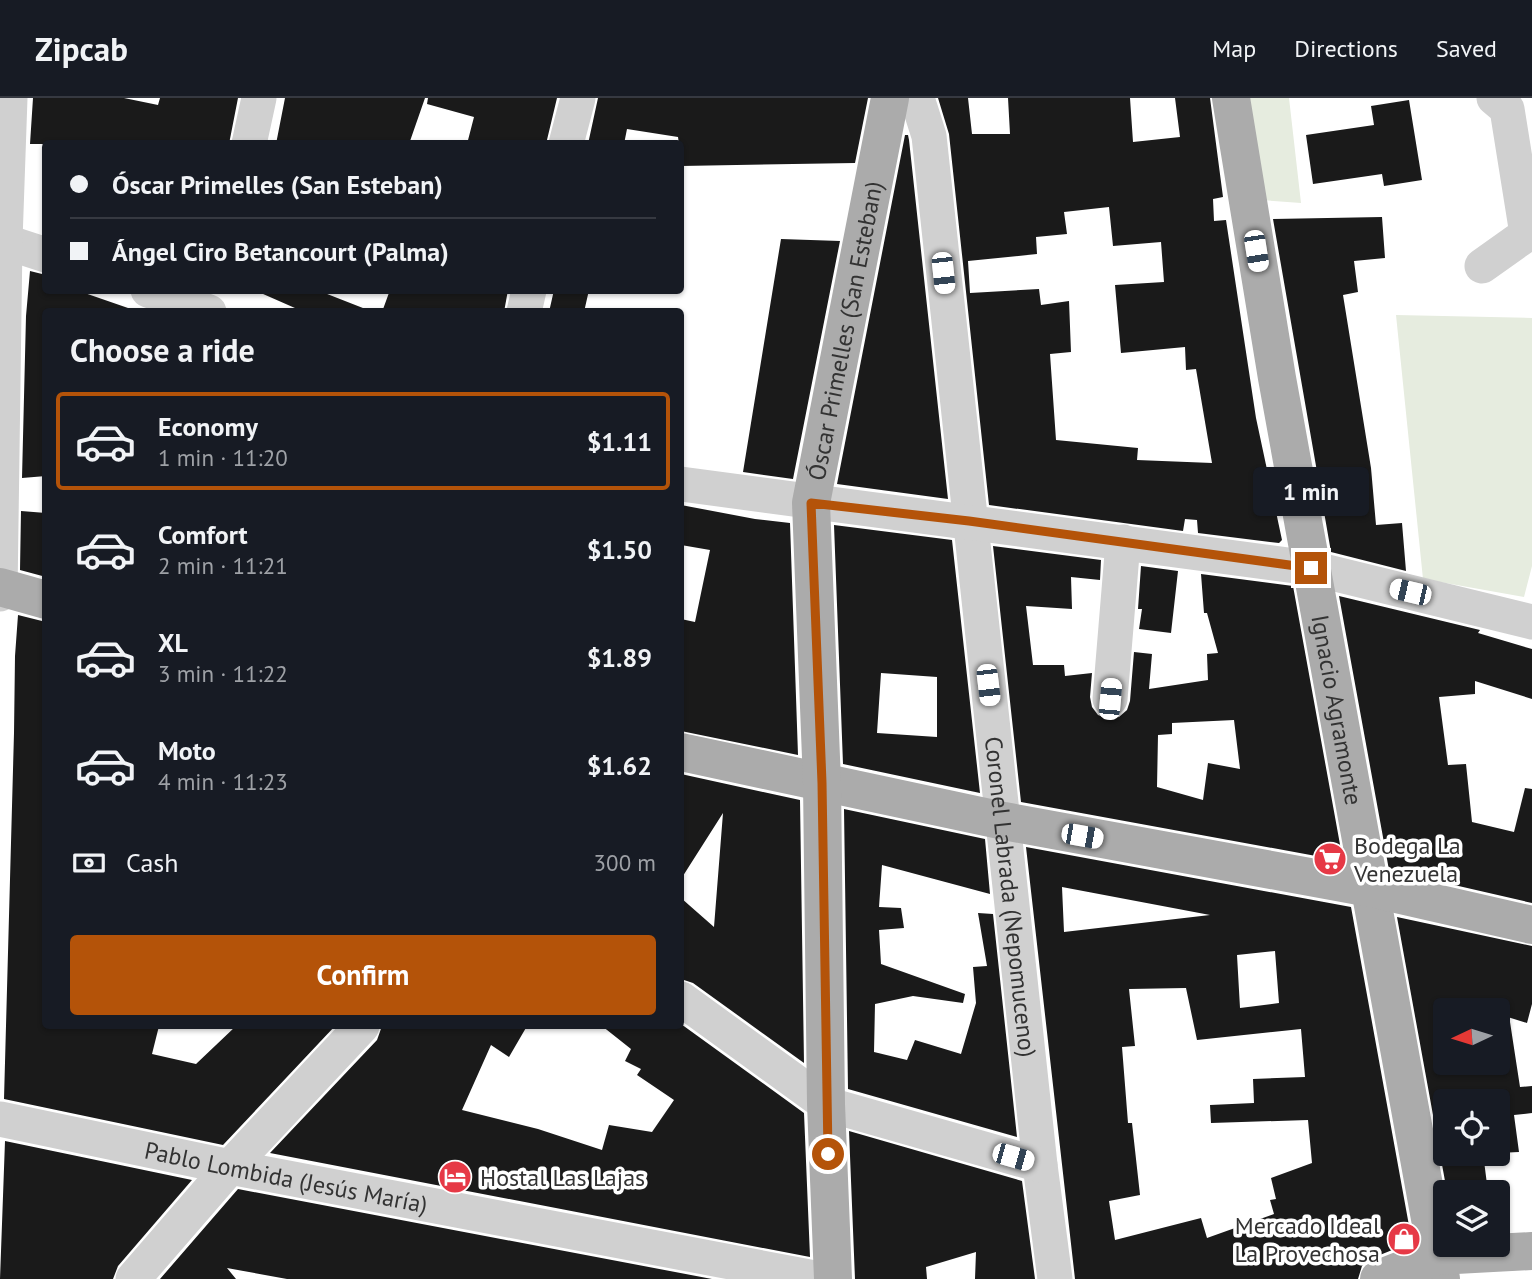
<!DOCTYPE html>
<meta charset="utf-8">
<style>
body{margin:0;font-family:"PT Sans",sans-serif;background:#242831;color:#f1f3f6;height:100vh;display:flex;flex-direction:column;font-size:26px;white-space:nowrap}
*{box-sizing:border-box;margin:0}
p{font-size:23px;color:#9ea1a6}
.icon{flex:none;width:38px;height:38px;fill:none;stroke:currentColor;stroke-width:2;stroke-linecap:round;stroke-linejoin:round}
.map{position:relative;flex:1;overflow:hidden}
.drawer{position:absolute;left:42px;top:210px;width:642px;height:721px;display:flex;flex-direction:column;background:#171b24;border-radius:7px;box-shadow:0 2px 5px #0004}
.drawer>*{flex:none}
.guide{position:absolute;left:42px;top:42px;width:642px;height:154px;border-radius:7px;box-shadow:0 2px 5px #0004;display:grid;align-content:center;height:154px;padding:0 28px;background:#171b24}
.needle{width:46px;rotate:266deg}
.fabs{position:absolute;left:1433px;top:900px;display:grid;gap:14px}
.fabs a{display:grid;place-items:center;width:77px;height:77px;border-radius:7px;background:#171b24;box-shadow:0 2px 5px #0004;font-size:35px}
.end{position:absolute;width:32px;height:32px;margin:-16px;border:9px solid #b45309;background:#fff;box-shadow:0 0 0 4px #fff}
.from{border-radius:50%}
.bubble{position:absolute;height:49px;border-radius:7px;background:#171b24;box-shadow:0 2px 5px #0004;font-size:23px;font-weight:600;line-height:49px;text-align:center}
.car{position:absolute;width:21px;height:42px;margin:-21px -10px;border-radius:9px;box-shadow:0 0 5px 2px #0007;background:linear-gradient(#fff 24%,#345 0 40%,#fff 0 76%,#345 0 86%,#fff 0)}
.guide b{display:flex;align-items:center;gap:24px;height:66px;font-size:26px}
.guide b+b{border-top:2px solid #363941}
.guide i{width:18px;height:18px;background:#f1f3f6}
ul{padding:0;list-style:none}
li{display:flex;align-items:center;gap:21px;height:98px;margin:0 14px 10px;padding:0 14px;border:4px solid transparent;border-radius:7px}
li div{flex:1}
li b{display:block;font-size:26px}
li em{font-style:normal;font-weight:600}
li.active{border-color:#b45309}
li>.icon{width:63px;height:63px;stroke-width:1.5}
h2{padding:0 28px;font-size:32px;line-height:84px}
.pay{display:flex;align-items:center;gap:18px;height:77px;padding:0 28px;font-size:26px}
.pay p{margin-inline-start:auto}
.primary-button{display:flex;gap:14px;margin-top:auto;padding:14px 28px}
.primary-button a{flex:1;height:80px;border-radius:7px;background:#b45309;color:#fff;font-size:28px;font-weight:600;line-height:80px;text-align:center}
header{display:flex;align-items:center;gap:42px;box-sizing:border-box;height:98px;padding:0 35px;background:#171b24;border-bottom:2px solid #363941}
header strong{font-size:33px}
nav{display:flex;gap:38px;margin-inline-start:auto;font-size:24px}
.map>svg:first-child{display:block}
.green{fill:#e6ecdf}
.building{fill:#1a1a1a;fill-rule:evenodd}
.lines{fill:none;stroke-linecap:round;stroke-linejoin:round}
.minor{stroke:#d0d0d0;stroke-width:35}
.major{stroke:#ababab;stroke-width:38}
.route{stroke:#b45309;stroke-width:9}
.labels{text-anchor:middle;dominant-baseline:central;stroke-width:7;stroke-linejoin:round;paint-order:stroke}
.street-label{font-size:24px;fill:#333;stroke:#fff}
.poi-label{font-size:24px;fill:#333;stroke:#fff;text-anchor:start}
</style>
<header>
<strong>Zipcab</strong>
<nav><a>Map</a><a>Directions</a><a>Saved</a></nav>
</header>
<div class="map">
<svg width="1532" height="1181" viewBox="0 0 1532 1181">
<rect width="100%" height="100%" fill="#fff"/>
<path class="green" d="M1244 0H1289L1301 105 1261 102Z
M1396 217 1532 220V468L1524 499 1423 481Z"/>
<path class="building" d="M33 0H124L158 7 160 0H238L229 46H30Z
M285 0H425L409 46H276Z
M428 0H557L546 46H467L474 19 427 6Z
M598 0H868L855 65 681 68V46H679L678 39 627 31 624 46H588Z
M938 0H968L972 36H1010L1008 0H1130L1133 44 1180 39 1175 0H1210L1223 99 1213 101 1214 123 1226 122 1256 320 1282 442 1279 445 1198 435 1197 422 1185 421 1183 433 989 407 949 36ZM1109 109 1113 148 1161 144 1164 184 1115 187 1121 255 1185 249 1186 272 1196 271 1212 365 1137 362 1138 350 1056 342 1050 256 1071 254 1069 203 1041 207 1039 191 970 195 968 163 1037 156 1036 139 1067 136 1064 114Z
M1409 2 1422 82 1384 88 1382 76 1313 86 1306 37 1374 27 1371 8Z
M905 37H908L909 42 948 401 837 386Z
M1382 119 1385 160 1354 163 1358 194 1343 197 1371 370 1376 427 1402 425 1406 473 1331 454 1273 121Z
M781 141 840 143 793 381 743 374Z
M30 173 46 177V192H76L128 210 127 214H46V378L22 380 26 218Z
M254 192H317L368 212 304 214Z
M390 192H508L504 214H382Z
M554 192H589L584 214H549Z
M681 407 755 421 790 425 798 657 681 633V521L695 524 710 452 681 447Z
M21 413 46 415V479L20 472Z
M834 427 952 442 980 695 843 666ZM881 575 937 579V639L877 635Z
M993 448 1101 462 1100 482 1071 479 1072 511 1026 508 1033 567H1064L1065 578 1092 575 1090 599 1092 609 1098 617 1108 621 1119 619 1127 612 1130 603 1134 554 1152 556 1149 591 1208 582 1207 556 1218 555 1207 515H1204L1201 476 1293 488 1343 763 1021 704ZM1234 622 1240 671 1208 665 1203 702 1157 689 1158 637 1172 636V625Z
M1141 468 1178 473 1171 535 1139 531 1142 511H1138Z
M1339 498 1480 532 1478 535 1532 551V601L1475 583V596L1439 599 1448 667 1466 666 1472 724 1514 734 1525 690 1532 691V805L1389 772Z
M18 517 46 524V928L119 929 120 928H159L152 956 196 966 236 928H335L223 1047 4 1001 14 635 15 558Z
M681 676 800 702 804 965 693 885 681 881V800L714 829 723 715 681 781Z
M844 711 985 741 990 796 882 767 879 809 901 810 904 830 879 832 881 866 965 896 963 905 913 898 875 906 874 954 907 962 915 942 961 956 976 905 973 869 987 868 978 815 993 816 1017 1039 848 991Z
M1026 749 1351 809 1412 1144 1370 1161 1362 1168 1358 1181H1075ZM1062 789 1210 817 1064 834ZM1275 853 1279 905 1240 910 1237 857ZM1186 890 1197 942 1301 931 1305 979 1253 981 1254 1005 1210 1007 1211 1025 1308 1022 1312 1065 1271 1080 1276 1101 1270 1102 1274 1116 1207 1140 1201 1120 1115 1142 1109 1103 1140 1097 1132 1025H1128L1122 949 1135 948 1129 891Z
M1397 819 1532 848V906L1527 925 1498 916V912H1446V964H1498V925L1510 924 1520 989 1532 988V1015L1514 1017 1519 1054 1498 1055V1003H1446V1055H1483L1488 1094H1447Z
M681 926 804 1015 810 1159 270 1055 377 942 382 928H527L509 959 491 947 462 1012 538 1031 602 1052 609 1027 652 1034 674 1002 637 977 641 971 625 963 631 951 602 928H681Z
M849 1033 1022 1083 1035 1181H975L976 1154 926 1169 927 1181H855Z
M5 1043 192 1082 118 1168 113 1181H0Z
M238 1091 712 1181H287L227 1170 236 1181H160Z"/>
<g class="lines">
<g class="minor">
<path id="s1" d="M917 0 929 38 1040 1067 1055 1181"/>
<path d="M249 46 259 0"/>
<path d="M566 46 578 0"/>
<path d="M0 142 46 157"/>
<path d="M1482 168 1527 136 1507 11 1494 0"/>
<path d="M148 192 209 214"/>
<path d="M524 214 529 192"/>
<path d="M681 386 1311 470 1532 524"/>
<path d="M0 496 5 143 10 0"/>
<path d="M1110 601 1123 444"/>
<path d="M681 901 826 1006 1040 1067"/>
<path id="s2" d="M0 1021 230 1069 820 1181"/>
<path d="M133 1181 230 1069 362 928"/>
</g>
<g class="major">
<path id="s3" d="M1231 0 1277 280 1441 1181"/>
<path d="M0 489 46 502"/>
<path d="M681 654 1004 723 1370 790 1532 827"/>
<path id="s4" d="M833 1181 826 1006 822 685 811 405 890 0"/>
<path d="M1379 1181 1437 1158 1532 1153"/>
</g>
</g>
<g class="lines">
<path class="route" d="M828 1056 822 685 811 405 969 423 1311 470"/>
</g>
<defs>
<symbol id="supermarket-disc" viewBox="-11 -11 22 22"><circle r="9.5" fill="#e63946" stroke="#fff"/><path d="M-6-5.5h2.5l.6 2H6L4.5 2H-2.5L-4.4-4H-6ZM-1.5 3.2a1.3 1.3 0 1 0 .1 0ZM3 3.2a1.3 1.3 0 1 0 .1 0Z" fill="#fff"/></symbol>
<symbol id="hotel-disc" viewBox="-11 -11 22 22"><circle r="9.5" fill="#e63946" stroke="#fff"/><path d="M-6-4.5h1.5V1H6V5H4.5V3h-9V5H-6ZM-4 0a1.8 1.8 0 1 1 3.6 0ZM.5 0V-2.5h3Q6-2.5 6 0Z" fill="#fff"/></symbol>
<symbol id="shop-disc" viewBox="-11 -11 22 22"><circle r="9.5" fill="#e63946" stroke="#fff"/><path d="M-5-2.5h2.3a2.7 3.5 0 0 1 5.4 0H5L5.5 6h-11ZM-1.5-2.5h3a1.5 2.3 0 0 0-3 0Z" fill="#fff"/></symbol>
</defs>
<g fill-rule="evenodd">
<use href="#supermarket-disc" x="1311" y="742" width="38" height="38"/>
<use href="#hotel-disc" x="436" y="1060" width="38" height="38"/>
<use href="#shop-disc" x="1385" y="1122" width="38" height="38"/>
</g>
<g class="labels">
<g class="street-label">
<text stroke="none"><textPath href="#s4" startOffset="952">Óscar Primelles (San Esteban)</textPath></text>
<text stroke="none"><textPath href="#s3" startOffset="621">Ignacio Agramonte</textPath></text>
<text stroke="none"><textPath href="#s1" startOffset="805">Coronel Labrada (Nepomuceno)</textPath></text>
<text stroke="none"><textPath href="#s2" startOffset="292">Pablo Lombida (Jesús María)</textPath></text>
</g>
<g class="poi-label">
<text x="1354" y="747">Bodega La<tspan x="1354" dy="28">Venezuela</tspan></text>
<text x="480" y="1079">Hostal Las Lajas</text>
<text x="1380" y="1127" text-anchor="end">Mercado Ideal<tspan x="1380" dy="28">La Provechosa</tspan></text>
</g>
</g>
</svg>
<div class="fabs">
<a><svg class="needle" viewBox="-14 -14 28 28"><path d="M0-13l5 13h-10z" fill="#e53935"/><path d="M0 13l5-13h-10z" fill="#9ea1a6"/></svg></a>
<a><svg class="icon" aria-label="locate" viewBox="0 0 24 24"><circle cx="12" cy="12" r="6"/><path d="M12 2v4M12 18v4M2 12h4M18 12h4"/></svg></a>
<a><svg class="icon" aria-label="layers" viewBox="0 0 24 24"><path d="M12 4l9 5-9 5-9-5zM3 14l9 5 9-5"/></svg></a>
</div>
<i class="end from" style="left:828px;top:1056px"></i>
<i class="end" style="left:1311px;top:470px"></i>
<div class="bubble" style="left:1253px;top:369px;width:116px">1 min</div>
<i class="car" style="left:1256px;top:153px;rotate:171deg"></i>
<i class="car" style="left:943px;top:175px;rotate:174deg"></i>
<i class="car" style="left:1410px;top:494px;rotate:283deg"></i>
<i class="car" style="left:988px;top:587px;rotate:173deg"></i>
<i class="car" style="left:1110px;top:601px;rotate:5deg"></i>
<i class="car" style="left:1082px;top:738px;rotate:100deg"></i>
<i class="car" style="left:1013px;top:1059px;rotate:106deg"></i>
<div class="guide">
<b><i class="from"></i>Óscar Primelles (San Esteban)</b>
<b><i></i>Ángel Ciro Betancourt (Palma)</b>
</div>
<section class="drawer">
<h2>Choose a ride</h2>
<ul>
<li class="active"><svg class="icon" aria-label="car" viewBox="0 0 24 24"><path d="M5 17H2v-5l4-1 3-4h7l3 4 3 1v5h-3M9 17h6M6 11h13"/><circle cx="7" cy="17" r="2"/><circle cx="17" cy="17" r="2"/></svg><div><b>Economy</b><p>1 min · 11:20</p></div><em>$1.11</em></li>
<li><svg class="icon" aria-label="car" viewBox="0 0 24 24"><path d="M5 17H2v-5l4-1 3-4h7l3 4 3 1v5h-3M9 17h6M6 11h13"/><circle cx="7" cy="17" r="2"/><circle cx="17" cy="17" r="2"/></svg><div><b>Comfort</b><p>2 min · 11:21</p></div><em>$1.50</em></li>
<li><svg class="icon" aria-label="car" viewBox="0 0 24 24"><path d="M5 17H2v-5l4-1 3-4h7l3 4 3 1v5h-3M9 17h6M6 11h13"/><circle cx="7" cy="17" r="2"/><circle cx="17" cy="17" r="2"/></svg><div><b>XL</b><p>3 min · 11:22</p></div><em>$1.89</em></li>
<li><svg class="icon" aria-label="car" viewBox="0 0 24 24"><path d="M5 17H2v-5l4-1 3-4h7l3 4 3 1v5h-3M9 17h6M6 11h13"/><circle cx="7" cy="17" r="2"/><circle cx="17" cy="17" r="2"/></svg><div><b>Moto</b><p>4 min · 11:23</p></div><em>$1.62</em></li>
</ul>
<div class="pay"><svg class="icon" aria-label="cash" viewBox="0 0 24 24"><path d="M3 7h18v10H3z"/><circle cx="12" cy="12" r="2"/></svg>Cash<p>300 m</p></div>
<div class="primary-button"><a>Confirm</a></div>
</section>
</div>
